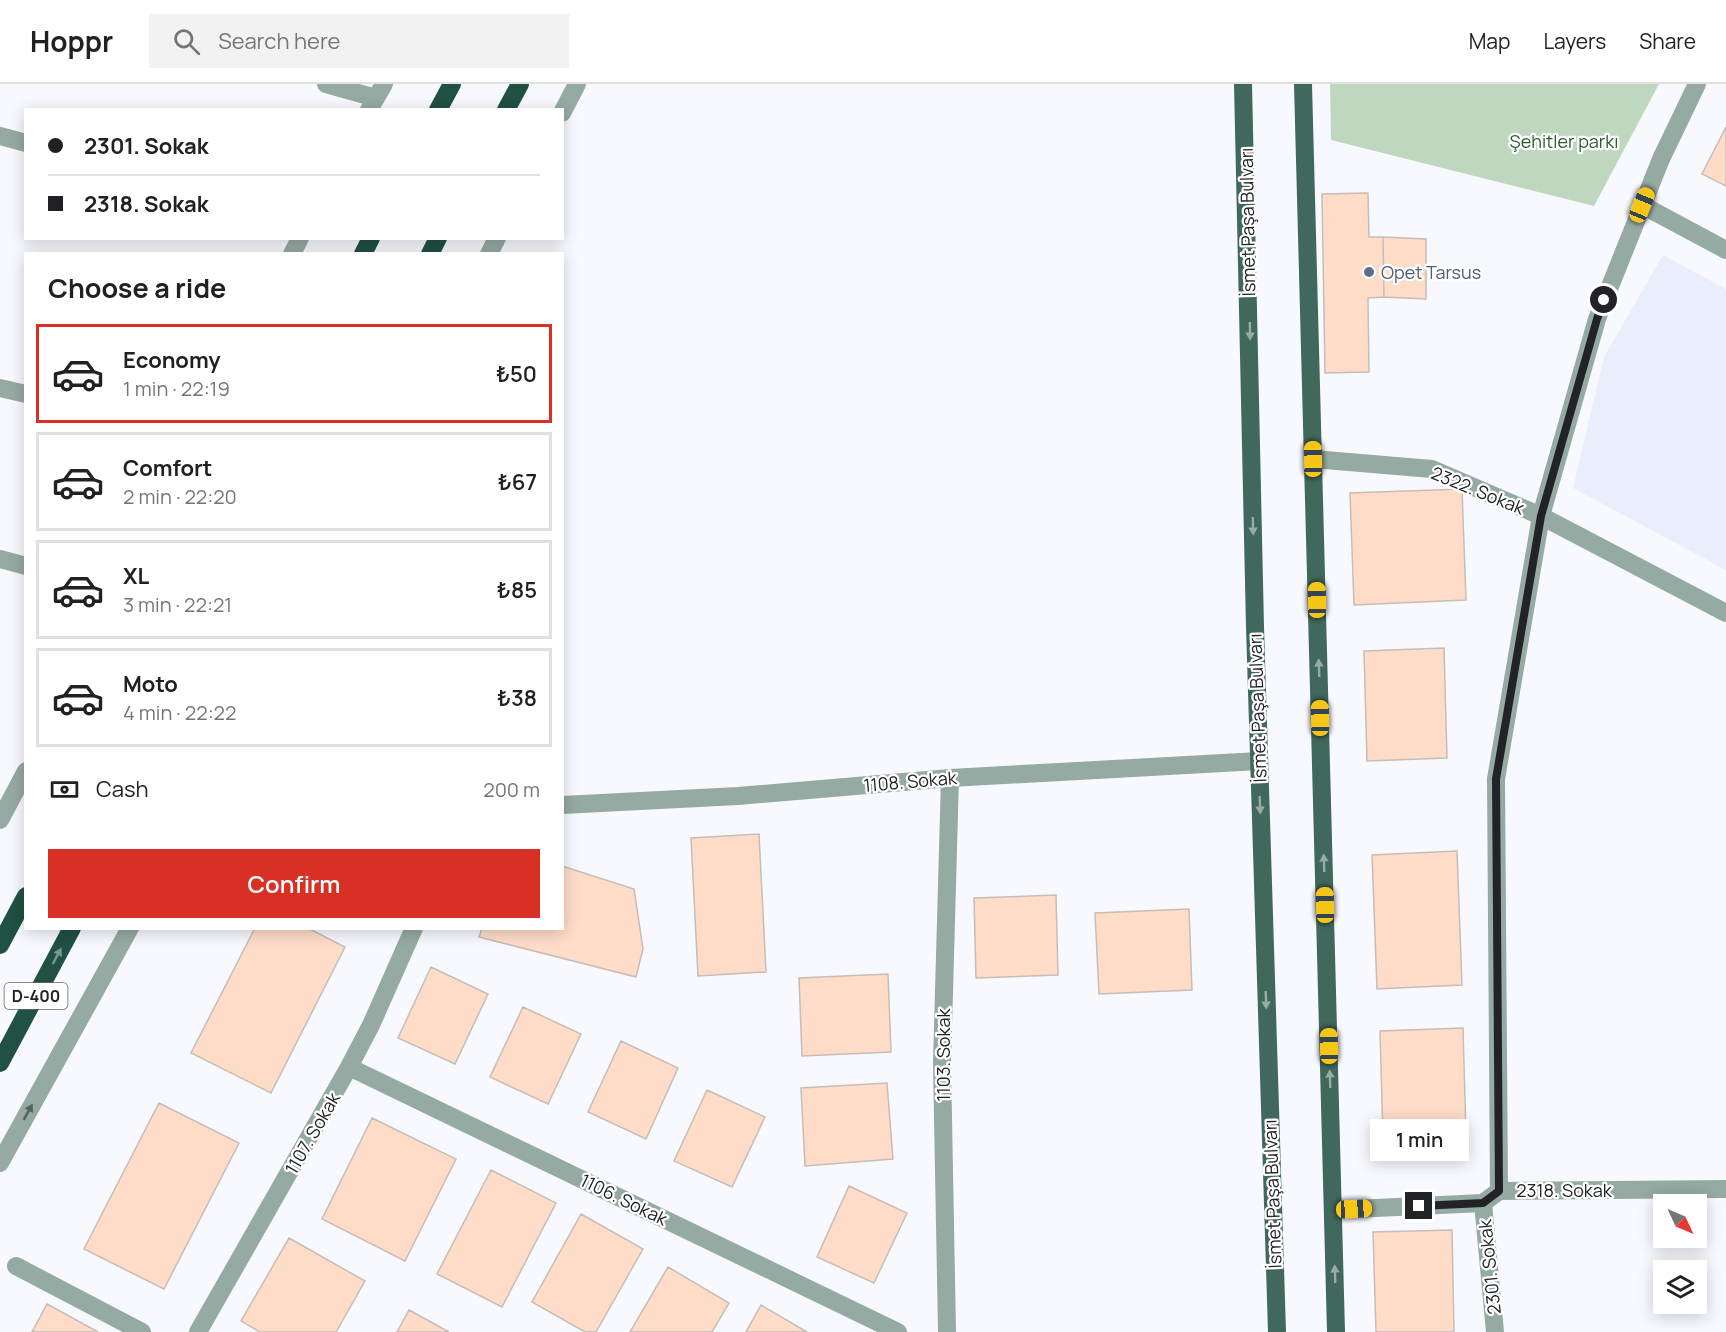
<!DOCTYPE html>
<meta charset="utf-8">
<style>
body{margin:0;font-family:Manrope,sans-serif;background:#f2f2f2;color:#202124;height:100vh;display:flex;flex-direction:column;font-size:22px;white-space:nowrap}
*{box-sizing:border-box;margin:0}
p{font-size:20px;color:#757577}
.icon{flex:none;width:33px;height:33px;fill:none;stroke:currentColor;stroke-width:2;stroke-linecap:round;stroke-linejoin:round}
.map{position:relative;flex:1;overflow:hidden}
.panel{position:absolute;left:24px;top:168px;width:540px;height:678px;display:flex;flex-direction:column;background:#fff;border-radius:0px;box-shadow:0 3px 15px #0003}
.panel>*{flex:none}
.guide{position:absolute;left:24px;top:24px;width:540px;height:132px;border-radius:0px;box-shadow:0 3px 15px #0003;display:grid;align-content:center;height:132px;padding:0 24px;background:#fff}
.needle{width:39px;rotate:134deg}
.controls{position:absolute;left:1653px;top:1110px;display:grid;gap:12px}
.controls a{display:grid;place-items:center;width:54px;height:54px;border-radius:0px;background:#fff;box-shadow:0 3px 15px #0003;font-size:30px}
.end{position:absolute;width:27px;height:27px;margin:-14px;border:8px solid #222327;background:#fff;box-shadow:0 0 0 3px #fff}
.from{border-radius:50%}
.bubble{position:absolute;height:42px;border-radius:0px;background:#fff;box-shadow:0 3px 15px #0003;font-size:20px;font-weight:600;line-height:42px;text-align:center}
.car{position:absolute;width:18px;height:36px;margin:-18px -9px;border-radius:8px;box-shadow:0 0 4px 2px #0007;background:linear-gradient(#f5c518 24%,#345 0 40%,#f5c518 0 76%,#345 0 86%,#f5c518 0)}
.guide b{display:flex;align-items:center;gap:21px;height:57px;font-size:22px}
.guide b+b{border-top:2px solid #e0e0e0}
.guide i{width:15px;height:15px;background:#202124}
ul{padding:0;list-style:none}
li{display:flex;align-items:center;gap:18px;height:99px;margin:0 12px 9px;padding:0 12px;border:3px solid #e0e0e0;border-radius:0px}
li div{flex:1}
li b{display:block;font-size:22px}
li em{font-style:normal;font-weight:600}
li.selected{border-color:#d93025}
li>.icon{width:54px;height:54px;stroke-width:1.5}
h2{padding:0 24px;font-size:27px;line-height:72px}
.pay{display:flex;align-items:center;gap:15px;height:66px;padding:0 24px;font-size:22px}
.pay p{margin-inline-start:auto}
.primary-button{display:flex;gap:12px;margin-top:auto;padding:12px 24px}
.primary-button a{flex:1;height:69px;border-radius:0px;background:#d93025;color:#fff;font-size:24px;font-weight:600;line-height:69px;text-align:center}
header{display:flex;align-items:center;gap:36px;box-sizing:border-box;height:84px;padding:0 30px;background:#fff;border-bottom:2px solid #e0e0e0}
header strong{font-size:28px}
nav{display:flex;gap:33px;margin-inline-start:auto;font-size:21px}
.search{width:420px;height:54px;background:#f2f2f2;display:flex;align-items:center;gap:15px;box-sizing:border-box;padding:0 21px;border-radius:0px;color:#757577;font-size:22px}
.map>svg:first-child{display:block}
.built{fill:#eaedfc}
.green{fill:#bfd7bf}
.building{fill:#fedcc8;stroke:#c7bcb6;stroke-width:1.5}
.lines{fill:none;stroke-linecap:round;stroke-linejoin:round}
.minor{stroke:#95aaa2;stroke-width:18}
.major{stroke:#41685c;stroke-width:18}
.highway{stroke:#205143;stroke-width:18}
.oneway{fill:#96aca5}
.oneway2{fill:#79978e}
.oneway3{fill:#56605e}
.route{stroke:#222327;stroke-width:8}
.service-dot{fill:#5c6f8a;stroke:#fff;stroke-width:2}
.labels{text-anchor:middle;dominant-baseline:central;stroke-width:4.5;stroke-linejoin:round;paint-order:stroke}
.shield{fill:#fff;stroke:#646568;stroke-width:1.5}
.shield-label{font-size:16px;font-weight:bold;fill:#222327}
.park-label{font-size:18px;fill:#2c5a2d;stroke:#fff}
.street-label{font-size:18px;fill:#222327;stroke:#fff}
.service-label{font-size:18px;fill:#4e5e75;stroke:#fff;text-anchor:start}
</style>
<header>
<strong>Hoppr</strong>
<div class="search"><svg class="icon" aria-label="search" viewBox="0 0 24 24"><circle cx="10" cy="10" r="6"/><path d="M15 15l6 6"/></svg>Search here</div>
<nav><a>Map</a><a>Layers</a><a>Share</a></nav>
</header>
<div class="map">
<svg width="1726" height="1248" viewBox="0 0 1726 1248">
<rect width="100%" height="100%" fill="#f8f9fe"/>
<path class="built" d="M1663 171 1726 205V486L1573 404 1604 273Z"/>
<path class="green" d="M1330 0H1659L1594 122 1331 56Z"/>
<path class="building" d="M1726 43V102L1702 90Z
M1368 109 1369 153H1383L1384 213 1368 214 1369 288 1325 289 1322 110Z
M1383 153 1426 155V215L1384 213Z
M1462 405 1466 516 1354 521 1350 409Z
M1444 564 1447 674 1367 677 1364 567Z
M759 750 766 888 698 892 691 754Z
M1457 767 1462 901 1377 905 1372 771Z
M562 782 634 805 643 865 636 893 479 853 482 844H562Z
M1056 811 1058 891 976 894 974 814Z
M1189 825 1192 906 1099 910 1095 829Z
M255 844H308L345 863 271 1009 191 969Z
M431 883 488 910 455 980 398 954Z
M888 890 891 968 802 972 799 894Z
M523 923 581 950 548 1020 490 993Z
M1463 944 1466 1051 1383 1054 1380 947Z
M621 957 678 984 646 1055 588 1028Z
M887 999 893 1075 805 1082 801 1004Z
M707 1006 765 1033 732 1103 674 1077Z
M159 1019 239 1059 164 1205 84 1165Z
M372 1034 456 1075 405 1177 322 1135Z
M491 1086 556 1119 502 1223 437 1190Z
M849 1102 907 1129 874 1199 817 1173Z
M581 1130 643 1165 596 1248H585L532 1218Z
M1452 1146 1454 1248H1376L1373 1148Z
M289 1154 365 1197 336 1248H260L241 1237Z
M668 1183 729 1219 712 1248H630Z
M47 1220 98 1248H32Z
M761 1221 807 1248H746Z
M409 1226 449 1248H397Z"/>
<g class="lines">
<path class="minor" d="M326 0 376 14
M369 26 384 0
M562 29 577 0
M0 52 26 59
M1642 121 1726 166
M292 170 300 154
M489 170 497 154
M0 304 26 310
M1313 375 1432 385 1541 432 1726 529
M0 475 26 482
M562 721 738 712 950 694 1259 677
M0 736 26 687
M349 983 898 1248
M0 1079 130 844
M1499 1107 1496 695 1541 432 1597 235 1661 75 1697 0
M1483 1119 1495 1248
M1333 1126 1483 1119 1499 1107 1726 1105
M16 1182 142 1248
M198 1248 349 983 371 941 414 844
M947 1248 942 979 950 694"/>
<path class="major" d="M1243 0 1255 543 1277 1248
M1303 0 1336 1248"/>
<path class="highway" d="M438 26 452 0
M506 26 520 0
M363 170 371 154
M430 170 438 154
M0 861 26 812
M0 979 72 844"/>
</g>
<defs><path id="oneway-solid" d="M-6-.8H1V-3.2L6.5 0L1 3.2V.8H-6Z" transform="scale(1.5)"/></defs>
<g class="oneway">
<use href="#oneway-solid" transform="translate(1250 247) rotate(89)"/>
<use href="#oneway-solid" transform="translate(1253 442) rotate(89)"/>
<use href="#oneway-solid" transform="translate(1319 584) rotate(-92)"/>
<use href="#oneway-solid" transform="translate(1260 721) rotate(88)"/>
<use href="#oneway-solid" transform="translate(1324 779) rotate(-92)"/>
<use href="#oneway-solid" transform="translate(1266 916) rotate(88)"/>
<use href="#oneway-solid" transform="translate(1330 995) rotate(-92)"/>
<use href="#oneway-solid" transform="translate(1335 1190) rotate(-92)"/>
</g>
<use class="oneway2" href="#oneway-solid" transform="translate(57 872) rotate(-62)"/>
<use class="oneway3" href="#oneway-solid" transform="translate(28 1028) rotate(-61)"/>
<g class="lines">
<path class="route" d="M1419 1122 1483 1119 1499 1107 1496 695 1541 432 1597 235 1604 216"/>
</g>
<circle class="service-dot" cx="1369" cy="188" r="6"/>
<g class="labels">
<rect class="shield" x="4.5" y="899" width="63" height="26" rx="4.5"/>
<g class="shield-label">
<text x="36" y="912">D-400</text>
</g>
<g class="park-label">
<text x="1564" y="57">Şehitler parkı</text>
</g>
<g class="street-label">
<text transform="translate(1247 138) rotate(-91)">İsmet Paşa Bulvarı</text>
<text transform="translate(1478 406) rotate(22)">2322. Sokak</text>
<text transform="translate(1257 624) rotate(-92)">İsmet Paşa Bulvarı</text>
<text transform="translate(910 697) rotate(-5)">1108. Sokak</text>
<text transform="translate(943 971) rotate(-90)">1103. Sokak</text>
<text transform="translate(312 1049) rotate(-60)">1107. Sokak</text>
<text x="1564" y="1106">2318. Sokak</text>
<text transform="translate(1272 1110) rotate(-92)">İsmet Paşa Bulvarı</text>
<text transform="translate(624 1115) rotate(26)">1106. Sokak</text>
<text transform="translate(1489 1183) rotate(-96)">2301. Sokak</text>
</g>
<g class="service-label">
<text x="1381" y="188">Opet Tarsus</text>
</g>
</g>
</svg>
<div class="controls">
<a><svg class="needle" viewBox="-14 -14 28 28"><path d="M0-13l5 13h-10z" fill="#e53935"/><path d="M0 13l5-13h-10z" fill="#757577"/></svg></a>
<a><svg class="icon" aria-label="layers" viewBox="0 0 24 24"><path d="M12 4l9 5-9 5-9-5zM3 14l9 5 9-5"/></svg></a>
</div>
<i class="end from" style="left:1604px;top:216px"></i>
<i class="end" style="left:1419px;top:1122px"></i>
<div class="bubble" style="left:1370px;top:1035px;width:99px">1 min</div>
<i class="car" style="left:1642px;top:121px;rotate:22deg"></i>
<i class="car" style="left:1313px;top:375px;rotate:359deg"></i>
<i class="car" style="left:1317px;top:516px;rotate:359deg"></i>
<i class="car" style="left:1320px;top:634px;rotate:359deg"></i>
<i class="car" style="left:1325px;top:821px;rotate:359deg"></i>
<i class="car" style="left:1329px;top:962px;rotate:359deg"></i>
<i class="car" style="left:1354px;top:1125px;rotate:87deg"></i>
<div class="guide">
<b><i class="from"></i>2301. Sokak</b>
<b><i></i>2318. Sokak</b>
</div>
<section class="panel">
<h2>Choose a ride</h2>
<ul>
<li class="selected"><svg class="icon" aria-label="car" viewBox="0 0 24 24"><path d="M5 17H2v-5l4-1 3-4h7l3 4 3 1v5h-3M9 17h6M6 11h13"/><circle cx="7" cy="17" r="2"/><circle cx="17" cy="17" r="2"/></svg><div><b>Economy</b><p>1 min · 22:19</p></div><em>₺50</em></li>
<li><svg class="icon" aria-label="car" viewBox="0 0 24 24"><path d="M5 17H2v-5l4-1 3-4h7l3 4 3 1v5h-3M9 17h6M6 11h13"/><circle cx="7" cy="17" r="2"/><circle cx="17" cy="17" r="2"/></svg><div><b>Comfort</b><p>2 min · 22:20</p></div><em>₺67</em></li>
<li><svg class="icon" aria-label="car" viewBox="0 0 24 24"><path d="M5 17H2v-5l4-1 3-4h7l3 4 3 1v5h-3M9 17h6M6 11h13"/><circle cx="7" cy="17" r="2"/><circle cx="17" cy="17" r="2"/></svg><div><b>XL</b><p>3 min · 22:21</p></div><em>₺85</em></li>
<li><svg class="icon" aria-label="car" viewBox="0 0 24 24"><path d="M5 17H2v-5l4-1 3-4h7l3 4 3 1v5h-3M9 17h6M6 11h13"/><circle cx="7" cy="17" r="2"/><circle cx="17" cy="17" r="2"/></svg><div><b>Moto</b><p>4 min · 22:22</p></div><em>₺38</em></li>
</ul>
<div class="pay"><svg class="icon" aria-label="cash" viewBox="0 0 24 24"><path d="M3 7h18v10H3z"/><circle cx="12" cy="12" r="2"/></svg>Cash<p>200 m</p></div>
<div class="primary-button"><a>Confirm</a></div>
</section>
</div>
